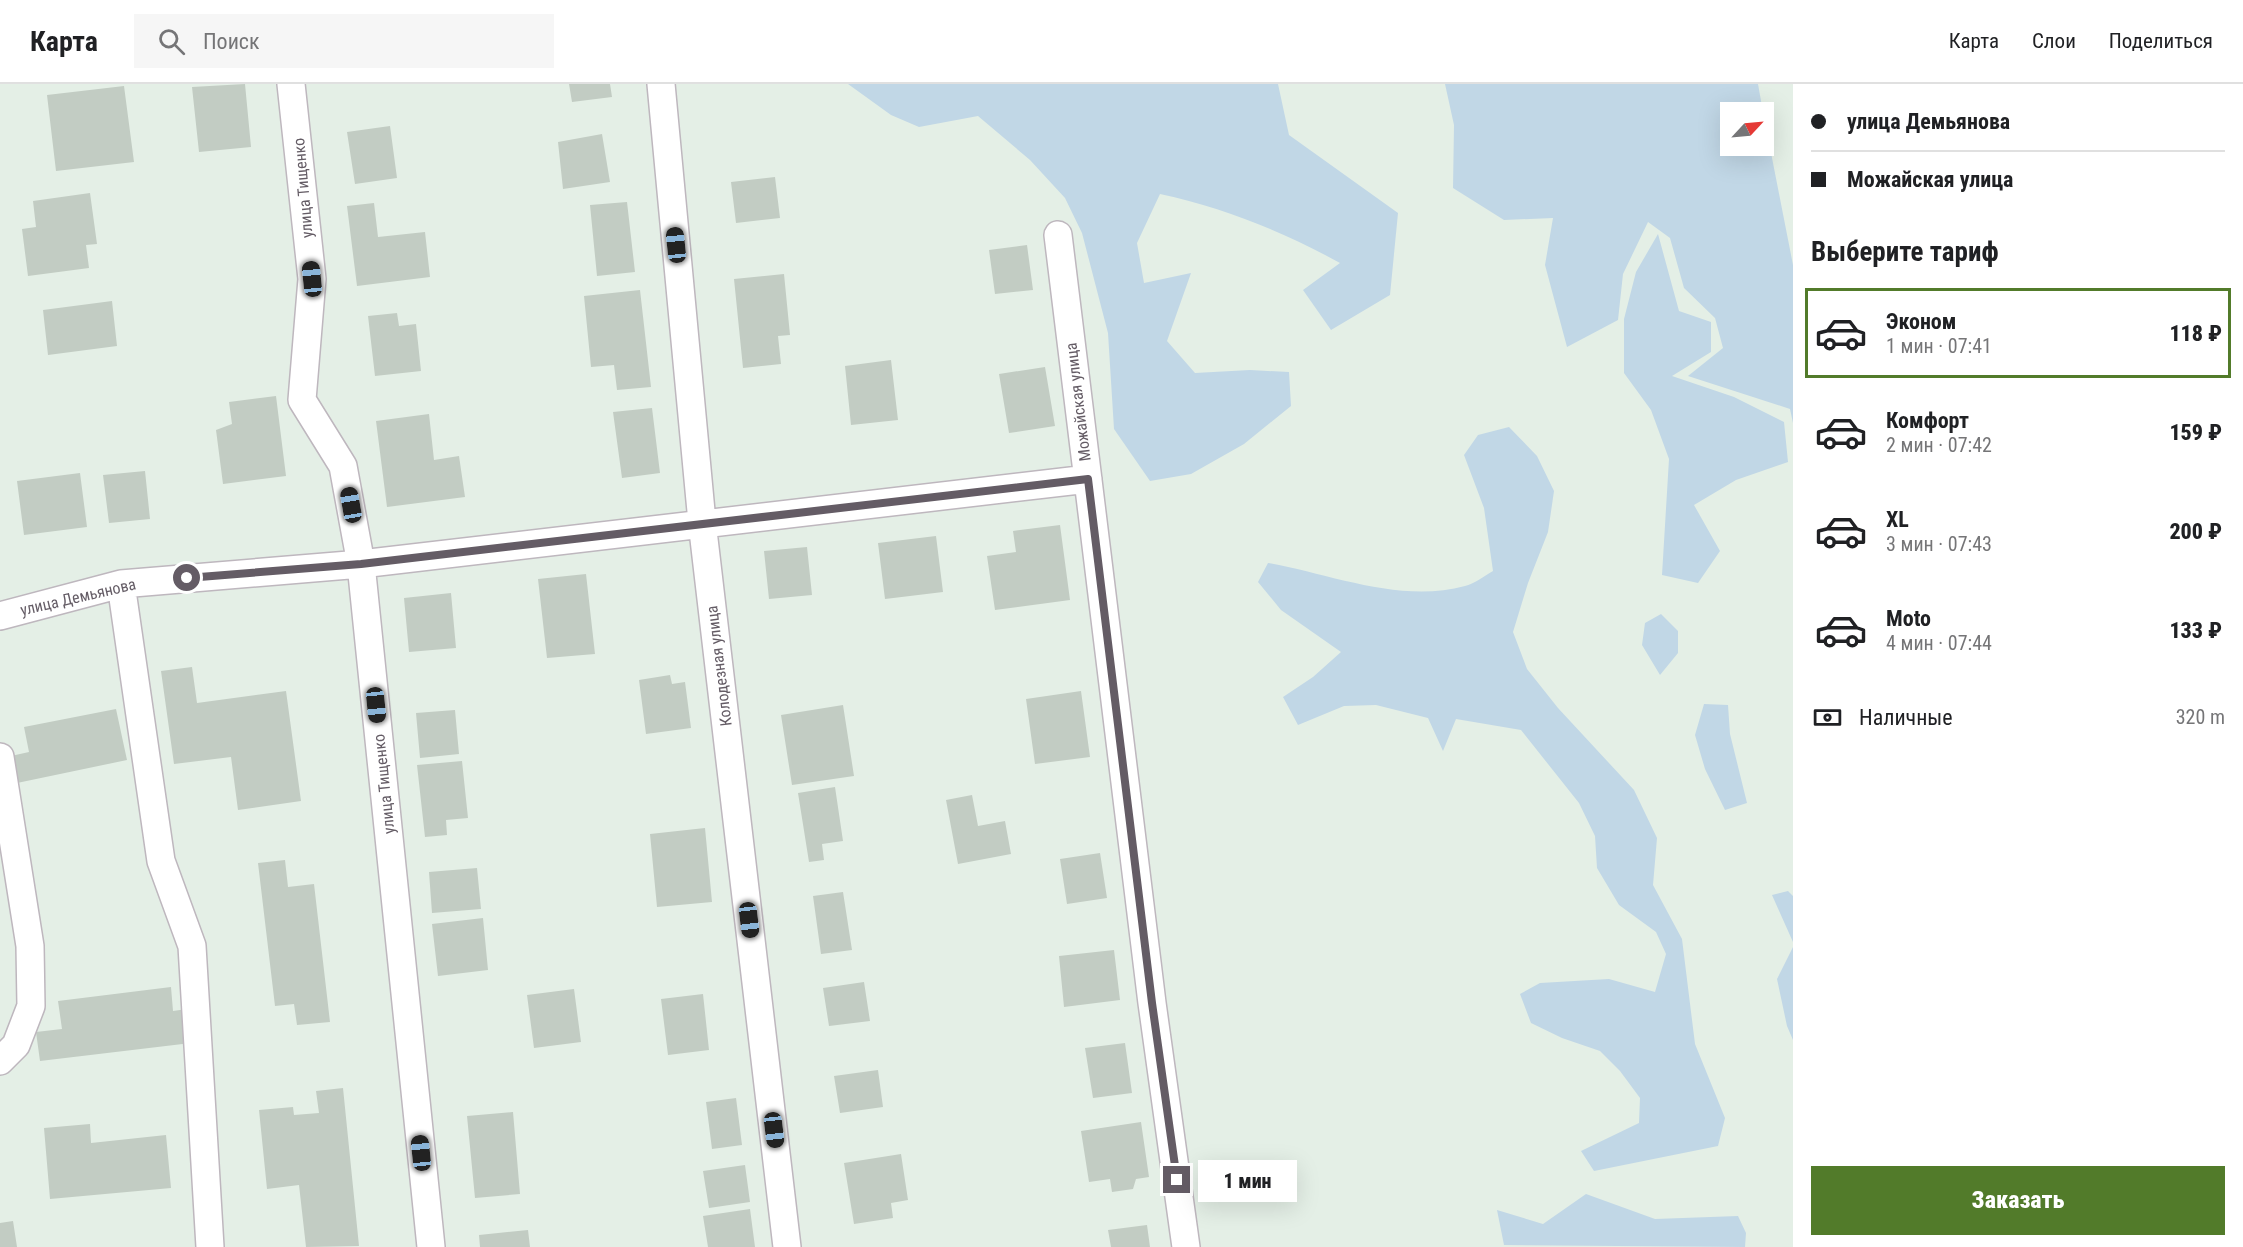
<!DOCTYPE html>
<html lang="ru">
<meta charset="utf-8">
<style>
body{margin:0;font-family:"Roboto Condensed",sans-serif;background:#f6f6f6;color:#202124;height:100vh;display:flex;flex-direction:column;font-size:22px;white-space:nowrap}
*{box-sizing:border-box;margin:0}
p{font-size:20px;color:#757577}
.icon{flex:none;width:33px;height:33px;fill:none;stroke:currentColor;stroke-width:2;stroke-linecap:round;stroke-linejoin:round}
.map{position:relative;flex:1;overflow:hidden}
.sheet{display:flex;flex-direction:column;background:#fff;width:450px}
.sheet>*{flex:none}
.guide{display:grid;align-content:center;height:132px;padding:0 18px;background:#fff}
.needle{width:39px;rotate:64deg}
.buttons{position:absolute;left:1720px;top:18px;display:grid;gap:12px}
.buttons a{display:grid;place-items:center;width:54px;height:54px;border-radius:0px;background:#fff;box-shadow:0 6px 24px #0002;font-size:30px}
.end{position:absolute;width:27px;height:27px;margin:-14px;border:8px solid #645c65;background:#fff;box-shadow:0 0 0 3px #fff}
.from{border-radius:50%}
.bubble{position:absolute;height:42px;border-radius:0px;background:#fff;box-shadow:0 6px 24px #0002;font-size:20px;font-weight:800;line-height:42px;text-align:center}
.car{position:absolute;width:18px;height:36px;margin:-18px -9px;border-radius:8px;box-shadow:0 0 4px 2px #0007;background:linear-gradient(#222 24%,#8ab4d8 0 40%,#222 0 76%,#8ab4d8 0 86%,#222 0)}
.guide b{display:flex;align-items:center;gap:21px;height:57px;font-size:22px}
.guide b+b{border-top:2px solid #e0e0e0}
.guide i{width:15px;height:15px;background:#202124}
ul{padding:0;list-style:none}
li{display:flex;align-items:center;gap:18px;height:90px;margin:0 12px 9px;padding:0 6px;border:3px solid transparent;border-radius:0px}
li div{flex:1}
li b{display:block;font-size:22px}
li em{font-style:normal;font-weight:800}
li.on{border-color:#527b2a}
li>.icon{width:54px;height:54px;stroke-width:1.5}
h2{padding:0 18px;font-size:27px;line-height:72px}
.pay{display:flex;align-items:center;gap:15px;height:66px;padding:0 18px;font-size:22px}
.pay p{margin-inline-start:auto}
.primary-button{display:flex;gap:12px;margin-top:auto;padding:12px 18px}
.primary-button a{flex:1;height:69px;border-radius:0px;background:#527b2a;color:#fff;font-size:24px;font-weight:800;line-height:69px;text-align:center}
header{display:flex;align-items:center;gap:36px;box-sizing:border-box;height:84px;padding:0 30px;background:#fff;border-bottom:2px solid #e0e0e0}
header strong{font-size:28px}
nav{display:flex;gap:33px;margin-inline-start:auto;font-size:21px}
.search{width:420px;height:54px;background:#f6f6f6;display:flex;align-items:center;gap:15px;box-sizing:border-box;padding:0 21px;border-radius:0px;color:#757577;font-size:22px}
main{display:flex;flex:1;min-height:0}
.map>svg:first-child{display:block}
.green{fill:#c1d7e6}
.building{fill:#c2ccc3}
.lines{fill:none;stroke-linecap:round;stroke-linejoin:round}
.minor-casing{stroke:#beb7be;stroke-width:30}
.minor{stroke:#fff;stroke-width:27}
.route{stroke:#645c65;stroke-width:8}
.labels{text-anchor:middle;dominant-baseline:central;stroke-width:4.5;stroke-linejoin:round;paint-order:stroke}
.street-label{font-size:16px;fill:#645c65;stroke:#fff}
</style>
<header>
<strong>Карта</strong>
<div class="search"><svg class="icon" aria-label="search" viewBox="0 0 24 24"><circle cx="10" cy="10" r="6"/><path d="M15 15l6 6"/></svg>Поиск</div>
<nav><a>Карта</a><a>Слои</a><a>Поделиться</a></nav>
</header>
<main>
<div class="map">
<svg width="1793" height="1163" viewBox="0 0 1793 1163">
<rect width="100%" height="100%" fill="#e4efe6"/>
<path class="green" d="M848 0H1278L1289 51 1398 129 1390 211 1331 246 1303 206 1340 179C1282 147 1224 124 1160 110L1137 159 1144 199 1191 189 1167 257 1195 289 1250 286 1289 288 1291 322 1244 360 1191 390 1150 397 1114 345 1108 249 1082 149 1065 114 1030 76 978 32 919 43 891 31Z
M1445 0H1758L1763 28H1731V62H1764V33L1793 181V339L1790 325 1688 292 1723 264 1715 234 1684 204 1670 154 1648 138 1623 190 1618 236 1567 263 1545 181 1553 134 1504 136 1453 104 1454 41Z
M1658 150 1679 227 1711 238V268L1672 292 1734 313 1784 338 1788 378 1736 396 1694 421 1720 467 1698 499 1662 491 1669 375 1651 326 1624 289V235L1636 188Z
M1509 343 1537 372 1554 407 1548 448 1528 499 1513 548 1527 585 1558 624 1634 706 1657 754 1653 801 1682 855 1695 960 1725 1034 1718 1062 1594 1087 1581 1067 1639 1039 1640 1014 1620 987 1600 967 1562 954 1531 939 1520 910 1540 899 1609 895 1655 908 1666 870 1656 848 1619 821 1597 784 1595 752 1579 719 1521 646 1456 635 1443 667 1428 634 1376 621 1344 622 1298 641 1283 613 1313 593 1341 568 1281 526 1258 498 1268 479C1330 490 1401 520 1465 502 1474 500 1484 492 1493 487L1484 424 1464 371 1478 351Z
M1661 530 1678 547V569L1660 591 1642 561 1645 539Z
M1704 620 1728 621 1730 650 1747 719 1725 726 1705 685 1695 651Z
M1788 807 1793 812V858L1772 811Z
M1793 863V956L1787 942 1777 895Z
M1586 1110 1655 1135 1738 1132 1746 1149 1745 1163 1504 1161 1497 1126 1543 1140Z"/>
<path class="building" d="M245 0 251 63 199 68 192 3Z
M569 0H610L612 13 572 18Z
M124 2 134 78 56 87 47 11Z
M390 42 397 94 355 100 347 48Z
M602 50 610 98 563 105 558 58Z
M775 93 780 134 736 139 731 98Z
M90 109 97 160 86 161 89 184 28 192 22 145 36 143 33 117Z
M627 118 635 188 597 192 590 121Z
M374 119 378 153 425 148 430 193 357 202 347 122Z
M1027 161 1033 206 995 210 989 166Z
M784 190 790 251 778 252 781 280 743 284 734 195Z
M640 206 651 303 617 306 614 281 591 283 584 212Z
M112 217 117 262 48 271 43 226Z
M397 229 399 242 416 240 421 287 375 292 368 232Z
M891 276 898 336 851 341 845 282Z
M1045 283 1055 342 1009 349 999 290Z
M276 312 286 392 223 400 216 346 232 340 229 318Z
M652 324 660 389 622 394 613 328Z
M429 330 434 376 459 372 465 413 387 423 376 337Z
M145 387 150 435 109 439 103 391Z
M80 389 87 443 24 451 17 397Z
M1060 441 1070 516 995 526 987 472 1016 468 1013 447Z
M936 452 943 508 885 515 878 459Z
M807 463 812 511 769 515 764 467Z
M586 490 595 570 547 574 538 495Z
M451 509 456 564 409 568 404 514Z
M192 583 197 619 286 607 301 717 238 726 231 673 174 680 161 587Z
M670 591 672 600 685 598 691 644 646 650 639 596Z
M1081 607 1090 673 1035 680 1026 615Z
M843 621 854 692 792 701 781 631Z
M116 625 127 676 17 699 11 672 29 668 24 643Z
M455 626 459 670 420 674 416 629Z
M462 677 468 734 446 736 447 751 425 753 417 681Z
M835 703 843 757 822 760 824 776 809 778 798 709Z
M972 711 978 742 1005 737 1011 770 958 780 946 716Z
M705 744 712 818 657 823 650 750Z
M1100 769 1107 814 1067 820 1060 775Z
M285 776 288 803 314 800 330 938 297 941 294 920 275 922 258 779Z
M477 784 481 825 432 829 429 788Z
M843 808 852 866 821 870 813 812Z
M483 834 488 886 438 892 432 840Z
M1114 866 1120 916 1064 923 1059 872Z
M864 898 870 937 829 942 823 904Z
M171 903 173 927 187 925 191 959 40 977 36 948 62 945 58 917Z
M574 905 581 958 534 964 527 911Z
M703 910 709 966 668 971 661 915Z
M1125 959 1132 1009 1093 1014 1085 964Z
M878 986 883 1023 840 1029 834 992Z
M343 1004 359 1162 306 1163 299 1101 267 1105 259 1026 293 1023 294 1031 319 1029 316 1007Z
M736 1014 742 1061 712 1065 706 1018Z
M513 1028 520 1110 475 1114 467 1032Z
M1141 1038 1149 1093 1136 1095 1133 1105 1112 1108 1110 1095 1089 1098 1081 1047Z
M90 1040 91 1059 166 1051 171 1104 50 1115 44 1044Z
M901 1070 908 1116 891 1119 893 1134 854 1140 844 1079Z
M745 1081 750 1118 709 1124 703 1087Z
M750 1125 755 1163H708L703 1132Z
M13 1137 17 1163H0V1139Z
M1147 1141 1150 1163H1111L1108 1146Z
M528 1146 530 1163H480L479 1151Z"/>
<g class="lines">
<defs>
<path id="minor" d="M291 0 312 195 302 316 343 382 361 480 431 1163
M661 0 702 438 787 1163
M1058 151 1152 919 1186 1163
M121 500 161 777 192 862 210 1163
M0 532 121 500 361 480 1088 395
M0 673 30 862 31 922 16 961 0 977"/>
</defs>
<use href="#minor" class="minor-casing"/>
<use href="#minor" class="minor"/>
</g>
<g class="lines">
<path class="route" d="M187 494 361 480 1088 395 1152 919 1177 1096"/>
</g>
<g class="labels">
<g class="street-label">
<text transform="translate(303 104) rotate(-95)">улица Тищенко</text>
<text transform="translate(1078 318) rotate(-97)">Можайская улица</text>
<text transform="translate(78 513) rotate(-13)">улица Демьянова</text>
<text transform="translate(719 582) rotate(-97)">Колодезная улица</text>
<text transform="translate(384 700) rotate(-96)">улица Тищенко</text>
</g>
</g>
</svg>
<div class="buttons">
<a><svg class="needle" viewBox="-14 -14 28 28"><path d="M0-13l5 13h-10z" fill="#e53935"/><path d="M0 13l5-13h-10z" fill="#757577"/></svg></a>
</div>
<i class="end from" style="left:187px;top:494px"></i>
<i class="end" style="left:1177px;top:1096px"></i>
<div class="bubble" style="left:1198px;top:1076px;width:99px">1 мин</div>
<i class="car" style="left:676px;top:161px;rotate:354deg"></i>
<i class="car" style="left:312px;top:195px;rotate:354deg"></i>
<i class="car" style="left:351px;top:421px;rotate:350deg"></i>
<i class="car" style="left:376px;top:621px;rotate:174deg"></i>
<i class="car" style="left:749px;top:836px;rotate:173deg"></i>
<i class="car" style="left:774px;top:1046px;rotate:173deg"></i>
<i class="car" style="left:421px;top:1069px;rotate:354deg"></i>
</div>
<section class="sheet">
<div class="guide">
<b><i class="from"></i>улица Демьянова</b>
<b><i></i>Можайская улица</b>
</div>
<h2>Выберите тариф</h2>
<ul>
<li class="on"><svg class="icon" aria-label="car" viewBox="0 0 24 24"><path d="M5 17H2v-5l4-1 3-4h7l3 4 3 1v5h-3M9 17h6M6 11h13"/><circle cx="7" cy="17" r="2"/><circle cx="17" cy="17" r="2"/></svg><div><b>Эконом</b><p>1 мин · 07:41</p></div><em>118 ₽</em></li>
<li><svg class="icon" aria-label="car" viewBox="0 0 24 24"><path d="M5 17H2v-5l4-1 3-4h7l3 4 3 1v5h-3M9 17h6M6 11h13"/><circle cx="7" cy="17" r="2"/><circle cx="17" cy="17" r="2"/></svg><div><b>Комфорт</b><p>2 мин · 07:42</p></div><em>159 ₽</em></li>
<li><svg class="icon" aria-label="car" viewBox="0 0 24 24"><path d="M5 17H2v-5l4-1 3-4h7l3 4 3 1v5h-3M9 17h6M6 11h13"/><circle cx="7" cy="17" r="2"/><circle cx="17" cy="17" r="2"/></svg><div><b>XL</b><p>3 мин · 07:43</p></div><em>200 ₽</em></li>
<li><svg class="icon" aria-label="car" viewBox="0 0 24 24"><path d="M5 17H2v-5l4-1 3-4h7l3 4 3 1v5h-3M9 17h6M6 11h13"/><circle cx="7" cy="17" r="2"/><circle cx="17" cy="17" r="2"/></svg><div><b>Moto</b><p>4 мин · 07:44</p></div><em>133 ₽</em></li>
</ul>
<div class="pay"><svg class="icon" aria-label="cash" viewBox="0 0 24 24"><path d="M3 7h18v10H3z"/><circle cx="12" cy="12" r="2"/></svg>Наличные<p>320 m</p></div>
<div class="primary-button"><a>Заказать</a></div>
</section>
</main>
